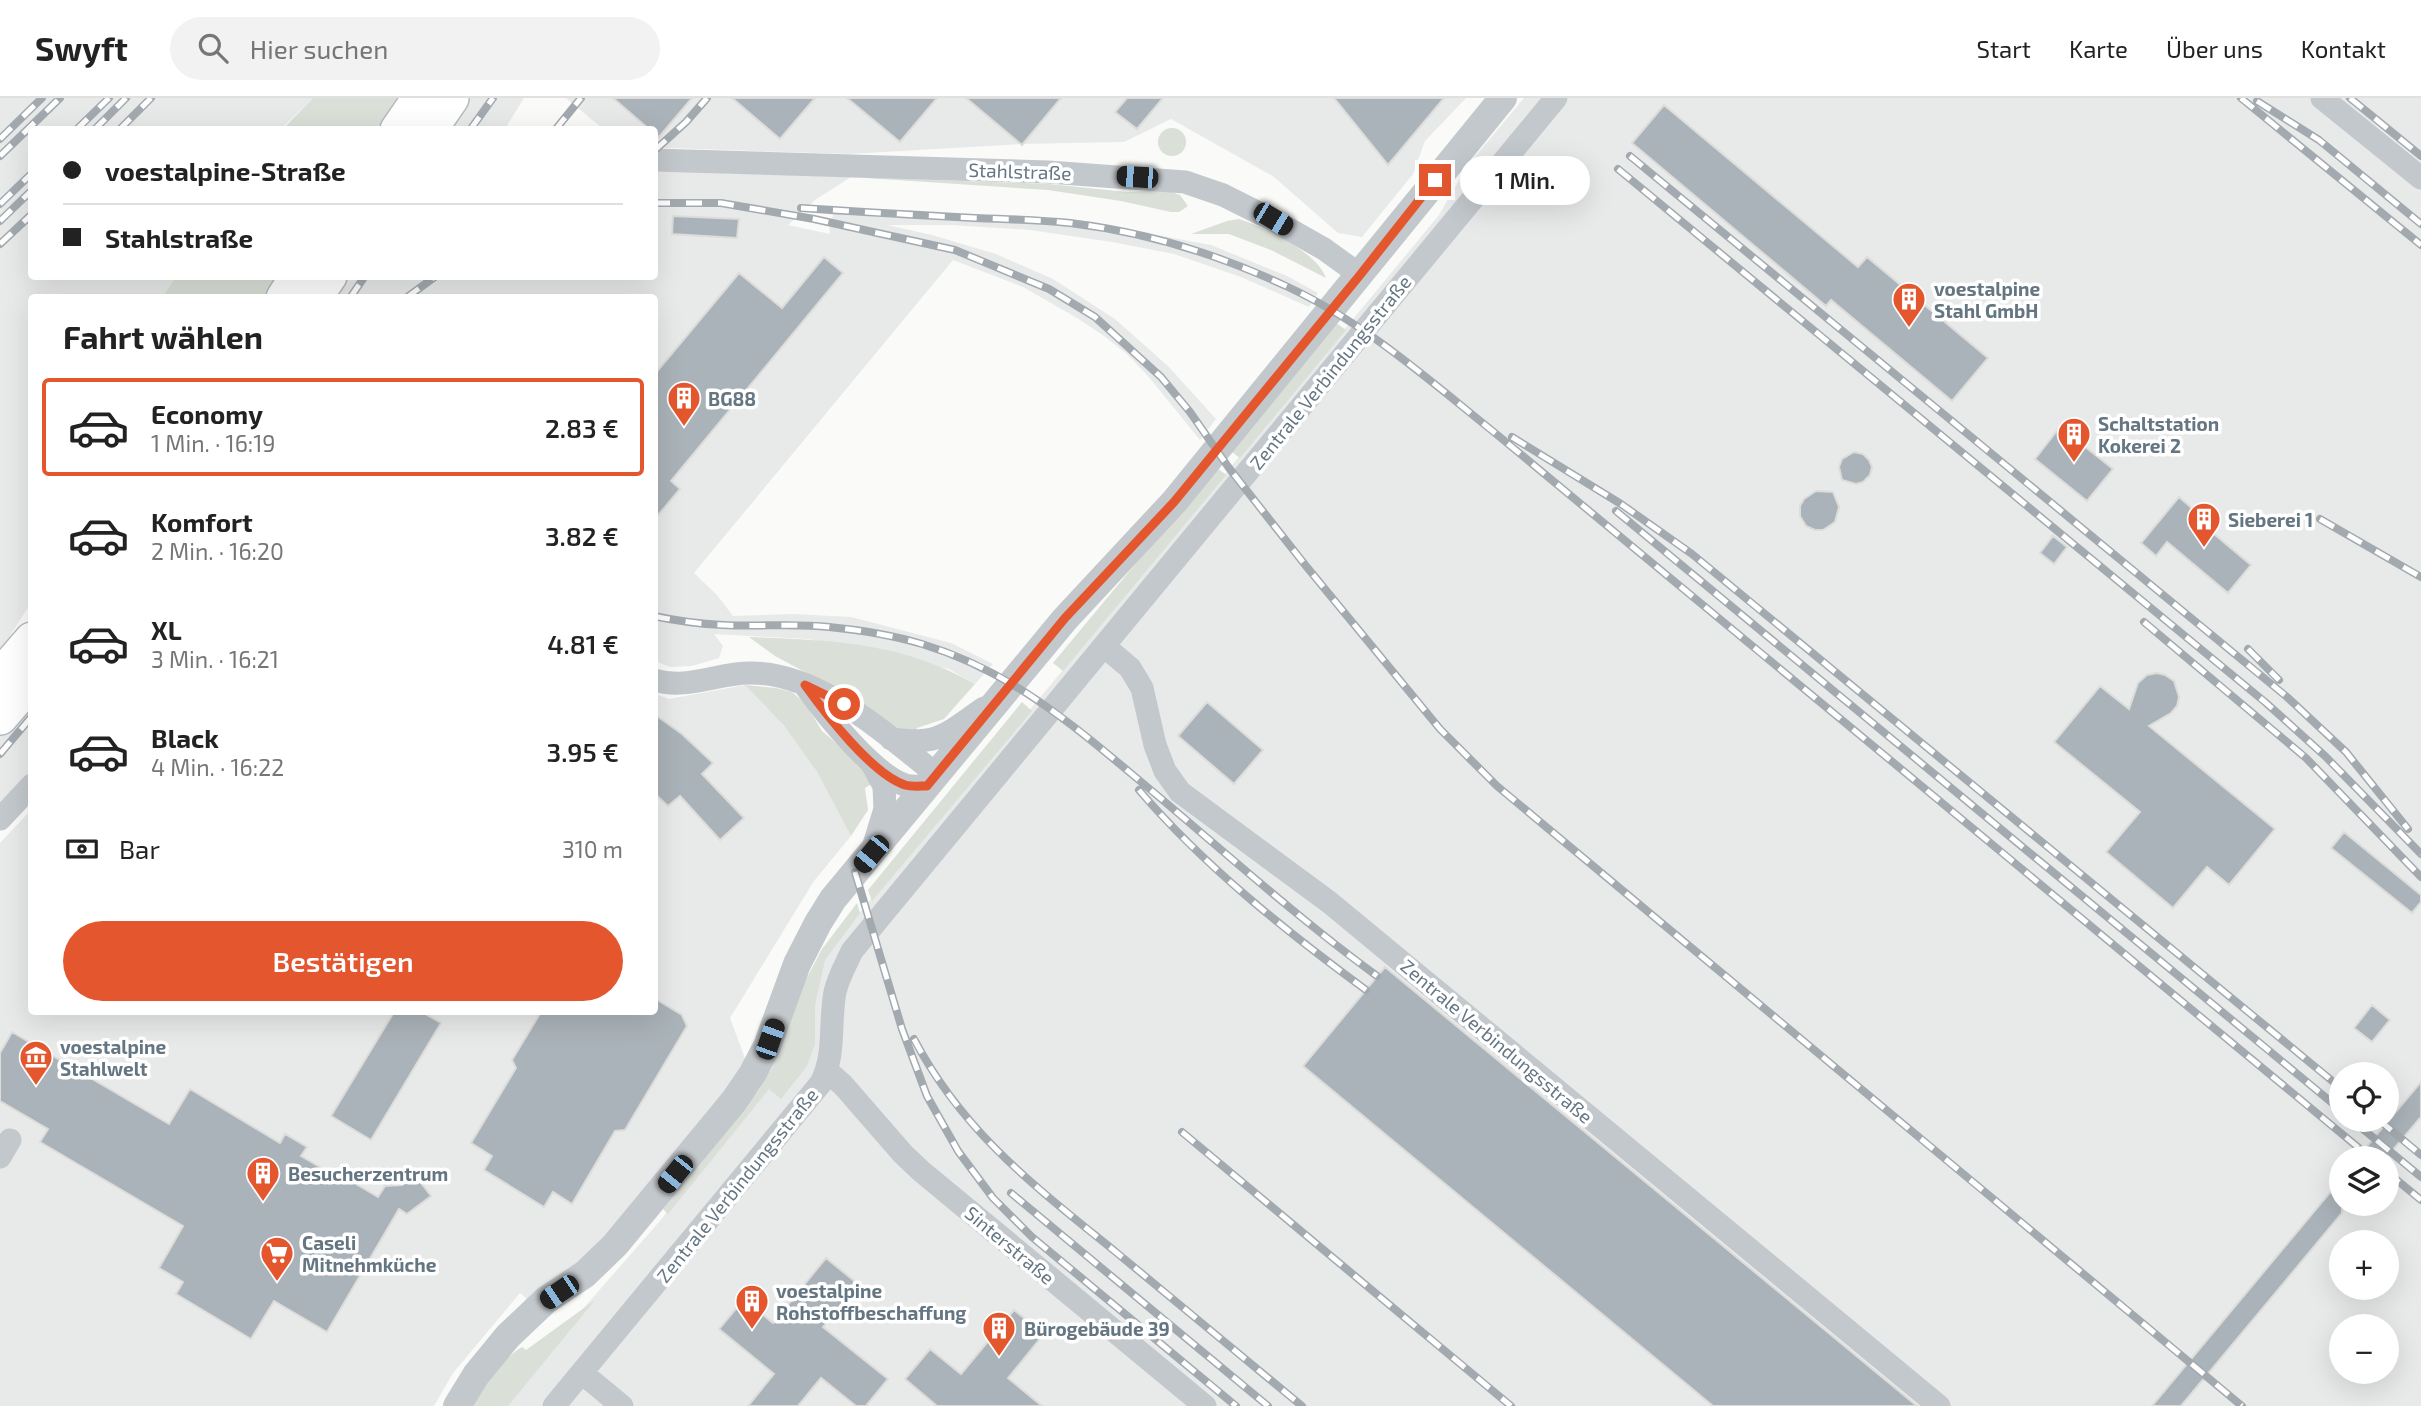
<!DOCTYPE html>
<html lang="de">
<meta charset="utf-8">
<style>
body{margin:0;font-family:"Exo 2",sans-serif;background:#f2f2f2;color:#222;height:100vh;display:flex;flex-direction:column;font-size:26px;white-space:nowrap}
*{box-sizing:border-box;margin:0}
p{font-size:23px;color:#767676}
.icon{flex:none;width:38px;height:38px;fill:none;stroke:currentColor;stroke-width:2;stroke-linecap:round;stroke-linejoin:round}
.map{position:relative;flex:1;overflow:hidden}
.sheet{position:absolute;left:28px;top:196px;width:630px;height:721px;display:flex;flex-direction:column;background:#fff;border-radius:7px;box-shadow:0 7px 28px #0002}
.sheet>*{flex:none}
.hud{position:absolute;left:28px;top:28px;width:630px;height:154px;border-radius:7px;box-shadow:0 7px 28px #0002;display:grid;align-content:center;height:154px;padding:0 35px;background:#fff}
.fabs{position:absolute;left:2329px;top:964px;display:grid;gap:14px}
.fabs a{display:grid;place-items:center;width:70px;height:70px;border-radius:50%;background:#fff;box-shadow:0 7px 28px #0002;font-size:35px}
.end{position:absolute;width:32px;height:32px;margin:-16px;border:9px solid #e4572e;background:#fff;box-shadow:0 0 0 4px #fff}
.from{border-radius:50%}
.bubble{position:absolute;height:49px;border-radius:24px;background:#fff;box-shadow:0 7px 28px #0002;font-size:23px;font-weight:600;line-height:49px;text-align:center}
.car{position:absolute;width:21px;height:42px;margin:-21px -10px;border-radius:9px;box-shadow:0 0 5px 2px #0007;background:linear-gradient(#222 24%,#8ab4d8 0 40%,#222 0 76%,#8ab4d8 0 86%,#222 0)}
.hud b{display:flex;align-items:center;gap:24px;height:66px;font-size:26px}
.hud b+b{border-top:2px solid #e0e0e0}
.hud i{width:18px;height:18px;background:#222}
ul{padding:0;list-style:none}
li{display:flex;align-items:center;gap:21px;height:98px;margin:0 14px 10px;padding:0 21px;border:4px solid transparent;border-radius:7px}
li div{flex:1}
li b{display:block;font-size:26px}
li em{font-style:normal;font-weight:600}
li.on{border-color:#e4572e}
li>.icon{width:63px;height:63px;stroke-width:1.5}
h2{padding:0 35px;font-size:32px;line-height:84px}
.pay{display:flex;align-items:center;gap:18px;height:77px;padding:0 35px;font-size:26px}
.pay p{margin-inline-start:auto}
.button{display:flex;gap:14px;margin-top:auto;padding:14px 35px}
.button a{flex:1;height:80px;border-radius:42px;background:#e4572e;color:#fff;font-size:28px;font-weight:600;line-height:80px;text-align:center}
header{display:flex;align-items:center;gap:42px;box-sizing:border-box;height:98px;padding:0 35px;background:#fff;border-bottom:2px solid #e0e0e0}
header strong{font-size:33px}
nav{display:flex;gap:38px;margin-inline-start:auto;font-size:24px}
.search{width:490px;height:63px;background:#f2f2f2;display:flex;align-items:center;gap:18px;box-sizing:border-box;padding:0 24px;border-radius:38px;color:#767676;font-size:26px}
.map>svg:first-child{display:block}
.built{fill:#e8e9e9;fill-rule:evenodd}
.green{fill:#dadfd7}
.building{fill:#aab3b9;stroke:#dcdcda;stroke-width:2}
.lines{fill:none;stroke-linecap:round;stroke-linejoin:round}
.primary-casing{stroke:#b5babe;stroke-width:38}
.minor{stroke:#c3c8cc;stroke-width:23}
.tertiary{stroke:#c3c8cc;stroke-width:28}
.primary{stroke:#fff;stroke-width:35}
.rail-casing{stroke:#a2aab0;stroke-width:8}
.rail{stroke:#fff;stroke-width:5;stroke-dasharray:16;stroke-linecap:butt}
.route{stroke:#e4572e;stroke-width:9}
.labels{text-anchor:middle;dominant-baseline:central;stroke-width:7;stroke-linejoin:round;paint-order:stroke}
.street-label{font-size:19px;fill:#657683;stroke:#fff}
.poi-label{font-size:19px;font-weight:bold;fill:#657683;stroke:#fff;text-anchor:start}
</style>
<header>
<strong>Swyft</strong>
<div class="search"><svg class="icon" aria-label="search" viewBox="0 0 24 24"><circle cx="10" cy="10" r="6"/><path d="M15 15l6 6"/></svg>Hier suchen</div>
<nav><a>Start</a><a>Karte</a><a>Über uns</a><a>Kontakt</a></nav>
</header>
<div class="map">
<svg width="2421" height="1308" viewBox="0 0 2421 1308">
<rect width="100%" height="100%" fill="#fafaf8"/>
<path class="built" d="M0 0H313L281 31 32 32V178L178 179 163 199 32 200 31 505 0 553Z
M466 0H524L505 31 444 32Z
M566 0H1466L1425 43 1413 76 1362 139 1338 135 1274 79 1171 21 1124 44 1021 46 849 56 667 50 655 49 654 32 603 31Z
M1524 0H2421V1308H498L659 1124 809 931 808 893 826 855 1038 602 1439 117 1468 67ZM2342 976H2387V1022H2342ZM2342 1060H2387V1106H2342ZM2342 1144H2387V1190H2342ZM2342 1228H2387V1274H2342Z
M655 73 851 79 815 102 788 127 830 136 829 126 837 110 1071 121 1211 147 1287 178 1318 195 1309 209 1241 179 1174 156 1112 144 1030 132 952 127H887L932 137 996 156 1053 181 1115 221 1169 269 1216 321 1200 342 1148 278 1127 256 1104 238 1077 220 1023 189 953 162 694 475 717 497 733 518 794 516 851 519 951 545 993 566 975 586 949 571 808 541 714 536 723 548 719 560 692 568 670 569 655 563 654 200H329L343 179 654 178Z
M745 587 785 629 817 674 851 738 814 783 730 920 746 963 727 991 608 1135 582 1163 527 1201 520 1195 453 1275 434 1308H0V745L31 712 32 914H654L655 596 669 601Z
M31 597V673L0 706V634Z"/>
<path class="green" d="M313 0H405L383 31 282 32Z
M1158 44a14 14 0 1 1 28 0a14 14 0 1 1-28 0Z
M851 79 1049 86 1127 94 1165 92 1180 97 1188 108 1179 114H1171L1121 103 1048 92Z
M1239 121C1266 130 1316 153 1326 180L1271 152 1229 136H1191L1227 123Z
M176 179H282L268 199 162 200Z
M1335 224 1346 232 1240 360 1229 352Z
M1216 369 1226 377 1063 573 1053 565Z
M749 539C831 542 902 544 975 586L944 621 917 630 914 635H904L816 580 775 558Z
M745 587 776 590 792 594 805 605 822 633 842 650 863 670 873 685 865 690 868 712 851 738 817 674 785 629Z
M1022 604 1032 613 872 803 868 792Z
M857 805 860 815 825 862 815 907V946L807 968 781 1001 769 991 668 1116 663 1111 758 993 772 970 802 889 822 851Z
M595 1202 508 1308H471C486 1285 498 1264 522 1249L526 1252Z"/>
<path class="building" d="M613 0H692L659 39 654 35V32H650Z
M732 0H815L780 41Z
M847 0H937L900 44Z
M966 0H1061L1022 47Z
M1127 0H1163L1137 31 1115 14Z
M1334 0H1444L1388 67Z
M1664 7 1858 169 1867 159 1988 260 1952 303 1831 202 1826 208 1632 45Z
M673 118 739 121 737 140 672 136Z
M824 159 843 175 671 383 680 391 654 422V277L739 175 782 210Z
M2060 329 2113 371 2087 403 2035 361Z
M1854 354 1863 356 1869 362 1872 369 1870 377 1863 384 1856 386 1842 382 1839 369 1842 361Z
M1816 393 1833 394 1839 409 1835 424 1823 432H1815L1806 428 1800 418V408L1804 401Z
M2179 399 2194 412 2190 416 2251 467 2228 495 2167 444 2156 458 2141 445Z
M2053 438 2067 449 2054 466 2040 455Z
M2157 575 2165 577 2174 583 2179 599 2177 608 2171 615 2149 628 2275 731 2229 787 2207 769 2173 810 2106 754 2140 714 2054 644 2100 588 2129 611 2138 585 2147 577Z
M1207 604 1263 652 1234 686 1178 638Z
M654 616 682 636 713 665 702 676 744 720 720 742 680 698 668 708 654 695Z
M2344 734 2421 797V804L2412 815 2331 750Z
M1385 869 1917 1308H1713L1303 968Z
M654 900 682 917 687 928 625 1032 615 1033 572 1106 553 1094 544 1109 484 1072 492 1058 471 1045 516 970 512 962 541 914H654Z
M2372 907 2390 922 2372 944 2354 930Z
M394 914H422L441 925 371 1042 331 1018Z
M12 934 169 1026 190 991 280 1045 285 1036 307 1049 301 1058 342 1082 344 1079 378 1099 385 1088 402 1087 415 1077 431 1098 407 1116 399 1111 327 1234 274 1203 251 1241 176 1196 183 1184 159 1170 183 1128 40 1044 48 1031 0 1003V955Z
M2421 984V1019L2386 1060H2357Z
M2342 1080V1115L2181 1308H2152Z
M826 1160 858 1186 823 1229 888 1281 866 1308H856L821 1280 798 1308H748L774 1276 719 1231 744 1201 773 1225Z
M1014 1212 1044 1236 1008 1280 1042 1308H937L905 1281 930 1251 961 1276Z"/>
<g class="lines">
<defs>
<path id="primary" d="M398 32 420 0
M429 32 451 0
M284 200 298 178
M314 200 329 178
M0 579 32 542
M0 619 32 582"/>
</defs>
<use href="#primary" class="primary-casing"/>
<path class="minor" d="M2322 0 2421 80
M654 62 1048 74 1185 84 1223 97 1273 122 1324 151 1360 177
M1104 548 1130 570 1142 590 1155 647 1165 673 1180 694 1329 804 1939 1308
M654 582C687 592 717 575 750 575 819 574 885 636 936 676
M806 589C826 617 873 676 905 687 912 689 920 688 927 688
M891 641C939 648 946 636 984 610
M872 666 884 688 885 711 873 750
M0 721 32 687
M827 973 843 987 903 1056 921 1073 1205 1308
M0 1059 10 1042
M582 1275 622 1308
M554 1308 821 985C836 956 829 926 835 894 838 880 846 866 852 853L1556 0"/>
<path class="tertiary" d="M457 1308 476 1277 508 1238 546 1202 585 1176 615 1147 734 1003 753 975 767 948 797 866 818 825 833 801 1065 521 1174 404 1503 0"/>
<use href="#primary" class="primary"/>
<defs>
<path id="rail" d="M2241 0 2421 147
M2350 0 2421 58
M2257 3 2319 42 2421 126
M76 32 109 0
M94 32 126 0
M119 32 151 0
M470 32 493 0
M555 32 581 0
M0 41 42 0
M654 53 686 24 707 0
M0 58 60 0
M1630 58 2287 599 2346 654 2408 731
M1618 71 2265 604 2325 658 2421 756
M654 105H721L814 121 955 152 1049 191 1095 219 1161 279 1190 314 1229 370 1306 468 1440 631 1497 688 2242 1308
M0 106 32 75
M801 110C859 114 917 117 975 120 1007 121 1039 122 1070 125 1146 134 1220 157 1288 189 1365 225 1429 282 1495 335L2371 1060
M0 123 32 92
M0 146 32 116
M350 200 365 178
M406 200 436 178
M1512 339 1621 406 1692 456 2342 991
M1616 413 2342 1013
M2320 421 2421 479
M654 518C677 523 700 526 723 527 758 529 793 525 829 529 860 532 892 537 922 546 1015 574 1080 633 1152 693 1227 756 1299 821 1377 878
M2144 524 2306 660 2421 779
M2248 551 2279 582
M0 656 32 618
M1139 692C1203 767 1287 834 1366 892
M855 774 902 931 927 998 958 1053 993 1100 1032 1139 1236 1308
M914 941C964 1036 1036 1089 1117 1155 1179 1206 1240 1257 1302 1308
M2352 1022 2421 1079
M2379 1022 2421 1057
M1182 1034 1511 1308
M2387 1074 2421 1102
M1011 1095 1268 1308"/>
</defs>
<use href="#rail" class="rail-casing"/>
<use href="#rail" class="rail"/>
</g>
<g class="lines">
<path class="route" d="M844 606 805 587C825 615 872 676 905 687 912 689 920 688 927 688L1065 520 1174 404 1360 177 1435 82"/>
</g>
<defs>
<symbol id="building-pin" viewBox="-11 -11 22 30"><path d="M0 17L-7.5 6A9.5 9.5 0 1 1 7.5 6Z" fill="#e4572e" stroke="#fff"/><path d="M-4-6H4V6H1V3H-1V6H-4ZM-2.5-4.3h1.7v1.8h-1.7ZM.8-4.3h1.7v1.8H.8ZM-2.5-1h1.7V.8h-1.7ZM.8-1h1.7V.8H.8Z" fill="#fff"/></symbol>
<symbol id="museum-pin" viewBox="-11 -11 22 30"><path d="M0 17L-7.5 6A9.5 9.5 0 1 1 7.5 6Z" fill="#e4572e" stroke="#fff"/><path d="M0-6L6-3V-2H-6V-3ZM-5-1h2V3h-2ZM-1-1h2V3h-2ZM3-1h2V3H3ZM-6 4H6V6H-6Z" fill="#fff"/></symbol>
<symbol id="supermarket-pin" viewBox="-11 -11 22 30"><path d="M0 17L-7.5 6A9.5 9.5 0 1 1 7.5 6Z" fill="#e4572e" stroke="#fff"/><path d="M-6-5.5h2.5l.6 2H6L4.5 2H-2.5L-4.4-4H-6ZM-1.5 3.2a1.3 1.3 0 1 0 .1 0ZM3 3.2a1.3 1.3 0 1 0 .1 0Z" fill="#fff"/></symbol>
</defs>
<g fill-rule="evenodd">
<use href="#building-pin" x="1890" y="182" width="38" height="52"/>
<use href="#building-pin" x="665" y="281" width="38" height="52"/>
<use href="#building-pin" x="2055" y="317" width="38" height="52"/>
<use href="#building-pin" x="2185" y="402" width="38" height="52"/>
<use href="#museum-pin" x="17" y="940" width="38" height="52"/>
<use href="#building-pin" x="244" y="1056" width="38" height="52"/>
<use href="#supermarket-pin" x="258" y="1136" width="38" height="52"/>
<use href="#building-pin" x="733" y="1184" width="38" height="52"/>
<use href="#building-pin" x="980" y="1211" width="38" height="52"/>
</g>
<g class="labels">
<g class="street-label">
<text transform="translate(1020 73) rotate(2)">Stahlstraße</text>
<text transform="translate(1330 274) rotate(-51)">Zentrale Verbindungsstraße</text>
<text transform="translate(1497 943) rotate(40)">Zentrale Verbindungsstraße</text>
<text transform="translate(737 1087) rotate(-51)">Zentrale Verbindungsstraße</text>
<text transform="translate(1010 1147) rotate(40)">Sinterstraße</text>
</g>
<g class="poi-label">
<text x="1934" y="190">voestalpine<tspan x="1934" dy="22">Stahl GmbH</tspan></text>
<text x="708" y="300">BG88</text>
<text x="2098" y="325">Schaltstation<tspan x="2098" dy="22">Kokerei 2</tspan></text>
<text x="2228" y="421">Sieberei 1</text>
<text x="60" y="948">voestalpine<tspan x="60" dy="22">Stahlwelt</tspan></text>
<text x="288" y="1075">Besucherzentrum</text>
<text x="302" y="1144">Caseli<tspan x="302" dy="22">Mitnehmküche</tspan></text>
<text x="776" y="1192">voestalpine<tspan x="776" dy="22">Rohstoffbeschaffung</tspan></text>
<text x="1024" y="1230">Bürogebäude 39</text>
</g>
</g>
</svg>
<div class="fabs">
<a><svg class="icon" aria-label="locate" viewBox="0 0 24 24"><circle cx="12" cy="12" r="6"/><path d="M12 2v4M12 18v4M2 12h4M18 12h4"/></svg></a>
<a><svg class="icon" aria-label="layers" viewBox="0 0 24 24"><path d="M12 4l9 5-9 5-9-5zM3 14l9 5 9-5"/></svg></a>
<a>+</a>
<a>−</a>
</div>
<i class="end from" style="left:844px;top:606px"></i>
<i class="end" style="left:1435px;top:82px"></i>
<div class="bubble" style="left:1460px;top:58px;width:130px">1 Min.</div>
<i class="car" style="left:1137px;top:79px;rotate:274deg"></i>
<i class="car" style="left:1273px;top:121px;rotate:121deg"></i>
<i class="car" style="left:871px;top:756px;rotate:220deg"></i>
<i class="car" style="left:770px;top:941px;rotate:19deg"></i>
<i class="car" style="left:675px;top:1076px;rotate:219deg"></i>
<i class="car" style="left:559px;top:1194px;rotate:236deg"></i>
<div class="hud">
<b><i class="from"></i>voestalpine-Straße</b>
<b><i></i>Stahlstraße</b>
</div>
<section class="sheet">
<h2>Fahrt wählen</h2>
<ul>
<li class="on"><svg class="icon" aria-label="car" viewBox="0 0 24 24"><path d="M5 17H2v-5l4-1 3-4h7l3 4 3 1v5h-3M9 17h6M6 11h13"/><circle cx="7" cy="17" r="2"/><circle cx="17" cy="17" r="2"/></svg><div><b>Economy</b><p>1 Min. · 16:19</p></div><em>2.83 €</em></li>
<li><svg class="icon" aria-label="car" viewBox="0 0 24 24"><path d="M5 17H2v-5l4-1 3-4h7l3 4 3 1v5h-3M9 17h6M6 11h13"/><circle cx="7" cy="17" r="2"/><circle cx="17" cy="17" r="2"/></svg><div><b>Komfort</b><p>2 Min. · 16:20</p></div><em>3.82 €</em></li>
<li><svg class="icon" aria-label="car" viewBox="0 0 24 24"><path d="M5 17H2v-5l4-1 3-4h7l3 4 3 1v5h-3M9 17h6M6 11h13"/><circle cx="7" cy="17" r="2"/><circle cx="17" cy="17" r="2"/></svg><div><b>XL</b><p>3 Min. · 16:21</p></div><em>4.81 €</em></li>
<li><svg class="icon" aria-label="car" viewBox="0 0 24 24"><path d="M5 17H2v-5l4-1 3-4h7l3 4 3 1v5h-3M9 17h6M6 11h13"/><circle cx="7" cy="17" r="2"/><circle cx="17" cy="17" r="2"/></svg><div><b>Black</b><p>4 Min. · 16:22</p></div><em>3.95 €</em></li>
</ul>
<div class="pay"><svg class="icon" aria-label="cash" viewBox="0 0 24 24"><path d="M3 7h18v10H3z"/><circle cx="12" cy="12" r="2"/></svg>Bar<p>310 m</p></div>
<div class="button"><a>Bestätigen</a></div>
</section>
</div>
